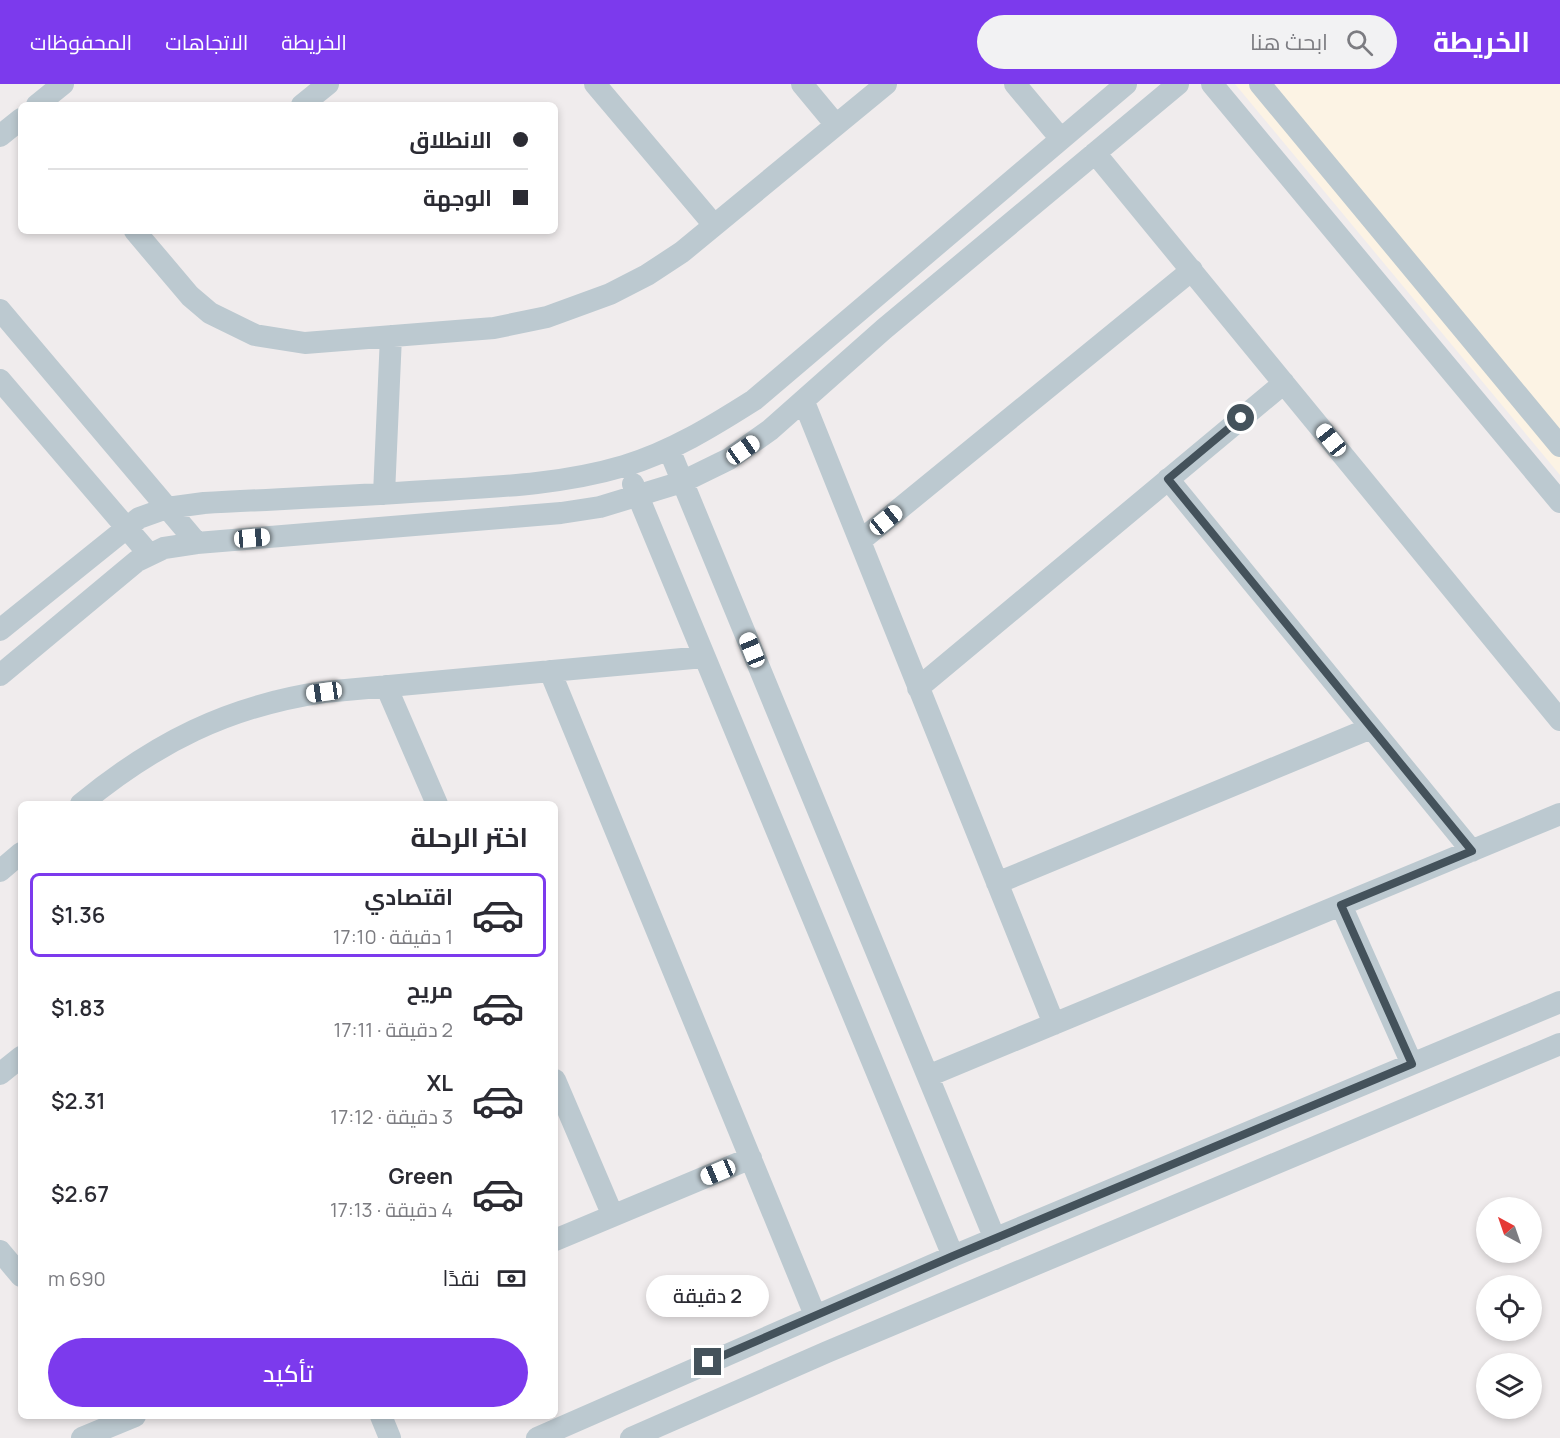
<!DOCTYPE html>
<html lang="ar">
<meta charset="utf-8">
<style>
body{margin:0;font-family:Manrope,Cairo,sans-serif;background:#f2f2f3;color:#2b2b33;direction:rtl;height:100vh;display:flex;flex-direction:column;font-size:22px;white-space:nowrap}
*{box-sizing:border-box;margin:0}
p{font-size:20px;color:#7c7c81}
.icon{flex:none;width:33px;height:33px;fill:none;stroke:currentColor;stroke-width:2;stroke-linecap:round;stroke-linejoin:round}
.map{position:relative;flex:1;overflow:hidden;direction:ltr}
.details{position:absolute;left:18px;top:717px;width:540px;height:618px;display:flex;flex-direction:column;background:#fff;border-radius:9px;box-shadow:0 3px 9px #0003;direction:rtl}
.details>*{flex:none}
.hud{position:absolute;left:18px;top:18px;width:540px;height:132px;border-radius:9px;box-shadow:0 3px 9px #0003;direction:rtl;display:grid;align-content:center;height:132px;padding:0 30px;background:#fff}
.needle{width:39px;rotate:320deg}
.buttons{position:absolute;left:1476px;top:1113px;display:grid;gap:12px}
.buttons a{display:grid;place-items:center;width:66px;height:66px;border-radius:50%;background:#fff;box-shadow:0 3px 9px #0003;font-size:30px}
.end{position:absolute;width:27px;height:27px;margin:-14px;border:8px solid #44525b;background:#fff;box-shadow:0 0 0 3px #fff}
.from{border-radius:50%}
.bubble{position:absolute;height:42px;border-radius:21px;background:#fff;box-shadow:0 3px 9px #0003;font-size:20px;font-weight:600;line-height:42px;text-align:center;direction:rtl}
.car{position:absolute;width:18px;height:36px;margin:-18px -9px;border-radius:8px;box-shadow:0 0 4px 2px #0007;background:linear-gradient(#fff 24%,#345 0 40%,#fff 0 76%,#345 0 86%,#fff 0)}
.hud b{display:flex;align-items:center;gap:21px;height:57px;font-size:22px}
.hud b+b{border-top:2px solid #e1e1e2}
.hud i{width:15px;height:15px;background:#2b2b33}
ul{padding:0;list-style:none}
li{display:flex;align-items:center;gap:18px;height:84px;margin:0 12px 9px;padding:0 18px;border:3px solid transparent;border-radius:9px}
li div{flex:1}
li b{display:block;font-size:22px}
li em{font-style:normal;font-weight:600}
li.selected{border-color:#7c3aed}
li>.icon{width:54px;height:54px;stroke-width:1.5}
h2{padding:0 30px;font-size:27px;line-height:72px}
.pay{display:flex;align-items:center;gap:15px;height:66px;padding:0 30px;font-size:22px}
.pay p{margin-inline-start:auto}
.cta{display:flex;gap:12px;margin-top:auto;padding:12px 30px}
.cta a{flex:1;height:69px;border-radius:36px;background:#7c3aed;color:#fff;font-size:24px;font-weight:600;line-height:69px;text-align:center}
header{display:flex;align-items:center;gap:36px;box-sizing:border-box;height:84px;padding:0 30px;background:#7c3aed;color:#fff}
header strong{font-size:28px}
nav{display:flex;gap:33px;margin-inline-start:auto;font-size:21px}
.search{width:420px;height:54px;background:#f2f2f3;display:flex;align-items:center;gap:15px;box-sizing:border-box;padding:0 21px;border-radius:33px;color:#7c7c81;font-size:22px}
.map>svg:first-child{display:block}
.commercial{fill:#fcf3e4}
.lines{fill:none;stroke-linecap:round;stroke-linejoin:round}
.minor{stroke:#bcc9d0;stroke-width:22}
.route{stroke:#44525b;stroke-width:8}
</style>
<header>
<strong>الخريطة</strong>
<div class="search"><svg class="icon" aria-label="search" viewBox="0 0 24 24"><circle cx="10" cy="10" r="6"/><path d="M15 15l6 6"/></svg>ابحث هنا</div>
<nav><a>الخريطة</a><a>الاتجاهات</a><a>المحفوظات</a></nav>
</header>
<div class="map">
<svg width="1560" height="1354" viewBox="0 0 1560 1354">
<rect width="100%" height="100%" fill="#f0eced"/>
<path class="commercial" d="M1235 0H1560V391Z"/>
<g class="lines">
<path class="minor" d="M595 0 714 141
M802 0 836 41
M1015 0 1061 55
M1212 0 1560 418
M1260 0 1560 362
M37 21 63 0
M302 21 328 0
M0 52 21 35
M1095 69 1560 636
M135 147 190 212 210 229 255 251 305 259 494 244 547 233 610 210 647 191 682 168 886 0
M0 226 197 459
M0 296 149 470
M804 318 1054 940
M669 365 995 1155
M1168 395 1472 767
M633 400 953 1172
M384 410 391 252
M860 457 1192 186
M0 546 139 434 167 424 204 419C278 415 352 412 427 407 493 403 560 401 624 382 671 368 713 342 754 316L1126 0
M550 587 815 1231
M0 591 137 477 164 464 197 459 561 429 600 423 682 398 729 375 770 346 884 245 1178 0
M386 602 437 720
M918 604 1284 299
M81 720C155 659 228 622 324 608L704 573
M0 787 21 769
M997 799 1371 644
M1341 821 1412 980
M0 990 21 973
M928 992 1560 730
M555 996 613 1132
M555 1156 751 1074
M0 1167 21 1192
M381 1332 390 1354
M82 1354 135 1332
M537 1354 953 1172 1560 918
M631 1354 827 1268 1560 960"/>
</g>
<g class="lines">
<path class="route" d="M708 1278 953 1172 1412 980 1341 821 1472 767 1168 395 1241 334"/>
</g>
</svg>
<div class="buttons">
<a><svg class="needle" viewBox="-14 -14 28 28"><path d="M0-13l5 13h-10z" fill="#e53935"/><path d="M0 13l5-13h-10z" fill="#7c7c81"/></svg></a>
<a><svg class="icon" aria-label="locate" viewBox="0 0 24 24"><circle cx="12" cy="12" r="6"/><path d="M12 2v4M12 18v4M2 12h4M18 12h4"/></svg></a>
<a><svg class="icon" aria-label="layers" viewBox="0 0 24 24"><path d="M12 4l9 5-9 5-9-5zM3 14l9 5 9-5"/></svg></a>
</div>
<i class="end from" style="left:1241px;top:334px"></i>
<i class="end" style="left:708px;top:1278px"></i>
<div class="bubble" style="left:646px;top:1191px;width:123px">2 دقيقة</div>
<i class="car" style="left:1331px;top:356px;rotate:321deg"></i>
<i class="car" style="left:743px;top:366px;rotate:55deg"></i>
<i class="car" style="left:886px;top:436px;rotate:51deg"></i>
<i class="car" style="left:252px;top:454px;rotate:85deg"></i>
<i class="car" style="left:752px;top:566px;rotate:338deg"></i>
<i class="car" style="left:324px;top:608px;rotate:262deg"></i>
<i class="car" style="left:718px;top:1088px;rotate:247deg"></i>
<div class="hud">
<b><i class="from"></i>الانطلاق</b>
<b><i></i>الوجهة</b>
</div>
<section class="details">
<h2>اختر الرحلة</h2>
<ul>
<li class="selected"><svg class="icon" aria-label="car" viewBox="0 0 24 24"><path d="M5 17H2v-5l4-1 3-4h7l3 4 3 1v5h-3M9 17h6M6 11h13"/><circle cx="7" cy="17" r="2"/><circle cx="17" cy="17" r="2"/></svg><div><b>اقتصادي</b><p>1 دقيقة · 17:10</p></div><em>$1.36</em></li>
<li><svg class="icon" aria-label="car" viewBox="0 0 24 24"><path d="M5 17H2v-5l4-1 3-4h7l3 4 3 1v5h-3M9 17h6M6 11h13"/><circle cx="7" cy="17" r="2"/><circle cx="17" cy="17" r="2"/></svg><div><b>مريح</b><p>2 دقيقة · 17:11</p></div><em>$1.83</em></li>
<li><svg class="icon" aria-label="car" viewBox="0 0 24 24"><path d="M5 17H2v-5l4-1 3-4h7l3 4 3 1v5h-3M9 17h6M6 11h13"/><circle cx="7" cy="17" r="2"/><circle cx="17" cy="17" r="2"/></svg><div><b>XL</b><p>3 دقيقة · 17:12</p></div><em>$2.31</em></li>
<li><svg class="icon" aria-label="car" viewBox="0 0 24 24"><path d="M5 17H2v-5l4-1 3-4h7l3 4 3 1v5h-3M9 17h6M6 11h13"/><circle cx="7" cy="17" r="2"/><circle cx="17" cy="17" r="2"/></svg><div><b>Green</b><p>4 دقيقة · 17:13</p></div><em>$2.67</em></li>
</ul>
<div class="pay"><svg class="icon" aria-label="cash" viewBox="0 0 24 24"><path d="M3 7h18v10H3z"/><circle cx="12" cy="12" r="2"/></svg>نقدًا<p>690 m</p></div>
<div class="cta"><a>تأكيد</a></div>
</section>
</div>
